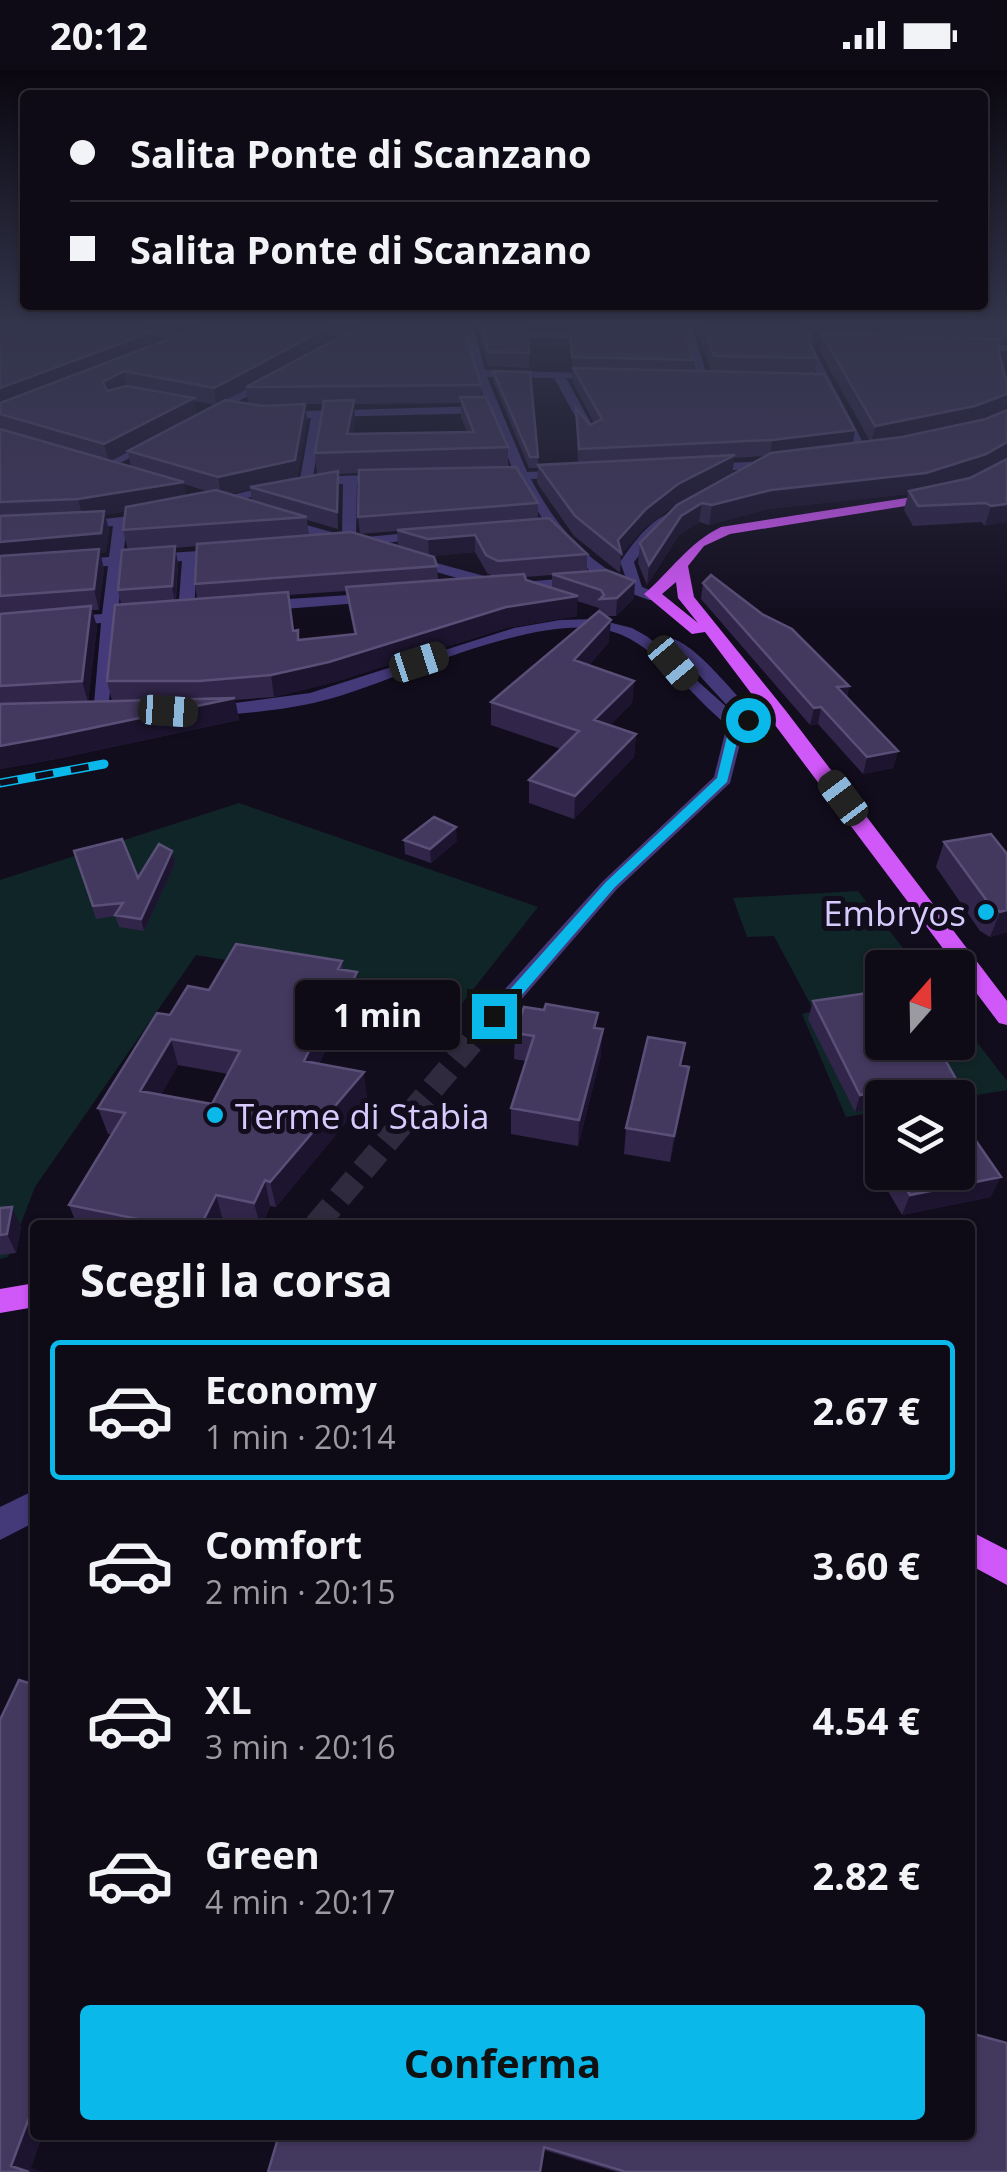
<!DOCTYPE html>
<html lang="it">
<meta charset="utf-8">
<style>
body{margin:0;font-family:"Open Sans",sans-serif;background:#1c1823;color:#f1f3f6;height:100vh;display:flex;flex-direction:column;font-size:38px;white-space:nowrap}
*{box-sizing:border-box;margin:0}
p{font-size:32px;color:#9b9aa1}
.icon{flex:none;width:55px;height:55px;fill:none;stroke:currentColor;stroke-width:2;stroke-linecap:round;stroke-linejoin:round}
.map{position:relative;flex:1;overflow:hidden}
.drawer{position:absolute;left:30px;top:1150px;width:945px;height:920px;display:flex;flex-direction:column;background:#0e0a16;border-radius:10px;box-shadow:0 2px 8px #0004,0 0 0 2px #2e2b35}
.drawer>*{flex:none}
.top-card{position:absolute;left:20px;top:20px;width:968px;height:220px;border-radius:10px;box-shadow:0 2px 8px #0004,0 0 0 2px #2e2b35;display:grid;align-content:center;height:220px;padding:0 50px;background:#0e0a16}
.needle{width:65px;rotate:20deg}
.buttons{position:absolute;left:865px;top:880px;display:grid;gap:20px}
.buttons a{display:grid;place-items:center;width:110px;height:110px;border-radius:10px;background:#0e0a16;box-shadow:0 2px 8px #0004,0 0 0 2px #2e2b35;font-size:50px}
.end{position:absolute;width:45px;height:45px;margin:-22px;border:12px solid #0ab8ea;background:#111;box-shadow:0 0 0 5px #111}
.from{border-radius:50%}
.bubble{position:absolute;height:70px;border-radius:10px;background:#0e0a16;box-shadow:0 2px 8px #0004,0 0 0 2px #2e2b35;font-size:32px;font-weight:700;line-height:70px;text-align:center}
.car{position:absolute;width:30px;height:60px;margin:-30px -15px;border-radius:12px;box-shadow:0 0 8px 2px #0007;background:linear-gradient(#222 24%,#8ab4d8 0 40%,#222 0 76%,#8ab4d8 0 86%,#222 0)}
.top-card b{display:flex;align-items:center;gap:35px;height:95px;font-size:38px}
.top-card b+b{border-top:2px solid #2e2b35}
.top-card i{width:25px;height:25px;background:#f1f3f6}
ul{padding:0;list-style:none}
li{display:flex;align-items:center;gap:30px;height:140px;margin:0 20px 15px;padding:0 30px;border:5px solid transparent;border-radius:10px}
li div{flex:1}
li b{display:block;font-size:38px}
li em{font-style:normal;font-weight:700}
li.current{border-color:#0ab8ea}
li>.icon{width:90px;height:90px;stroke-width:1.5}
h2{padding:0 50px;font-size:45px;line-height:120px}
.cta{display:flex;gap:20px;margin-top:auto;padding:20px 50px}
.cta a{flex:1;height:115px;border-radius:10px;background:#0ab8ea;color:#111;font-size:40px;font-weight:700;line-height:115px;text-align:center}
.status{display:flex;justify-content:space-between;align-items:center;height:70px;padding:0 50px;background:#0e0a16;direction:ltr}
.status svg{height:28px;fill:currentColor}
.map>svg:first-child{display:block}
.green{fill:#102527}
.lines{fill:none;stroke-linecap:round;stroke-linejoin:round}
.minor-tunnel{stroke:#302a3f;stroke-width:24;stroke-dasharray:24 12;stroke-linecap:butt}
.minor{fill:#443a7a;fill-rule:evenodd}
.major{fill:#d057f8;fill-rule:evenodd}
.rail-casing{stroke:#0ab8ea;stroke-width:9}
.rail{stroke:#120d1d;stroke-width:6;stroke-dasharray:18;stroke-linecap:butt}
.wall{fill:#31264a;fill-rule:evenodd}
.shaded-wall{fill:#1d1530}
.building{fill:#43385e;stroke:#5a4f77;stroke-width:2.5;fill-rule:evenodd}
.route{fill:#0ab8ea}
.poi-dot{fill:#0ab8ea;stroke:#120d1d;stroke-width:4}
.labels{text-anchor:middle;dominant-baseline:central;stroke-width:10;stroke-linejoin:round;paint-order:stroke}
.poi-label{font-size:35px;fill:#d7cbfd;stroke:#120d1d;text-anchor:end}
</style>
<div class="status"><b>20:12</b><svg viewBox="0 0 49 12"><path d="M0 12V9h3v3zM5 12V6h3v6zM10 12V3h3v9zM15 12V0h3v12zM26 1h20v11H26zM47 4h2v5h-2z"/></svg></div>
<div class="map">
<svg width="1007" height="2102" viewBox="0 0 1007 2102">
<rect width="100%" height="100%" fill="#120d1d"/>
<path class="green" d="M239 733 538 837 453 945 364 933 363 912 196 885 35 1117 8 1187 0 1189V810Z
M858 821 918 897 882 898V972H958V948L1007 1011V1020L958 1028H882V1041L846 1047 802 944 814 941 774 866 747 867 733 828Z"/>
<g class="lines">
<path class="minor-tunnel" d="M316 1155 494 946"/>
<path class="minor" d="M463 256H473L485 300 611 304 607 309 566 308 597 364 591 368 585 364 554 308 487 307 527 402 568 400 575 404 568 408 531 409C553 452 585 490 627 511L620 492C634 472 656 440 683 441V447L653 467 634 492 642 517 659 524V530H649L605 514 509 523 402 492 400 489 407 485 510 513 595 506 553 465 518 410 488 411 481 407 514 402 489 343 323 347 313 407 393 404 400 408 393 412 357 413 356 468 428 461 435 465 433 468 344 477 271 451 278 447 342 465 343 414 306 415 206 437V431L300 409 311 348 275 349 271 342 486 336Z
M682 256H692L709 313 699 311Z
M805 256H815L811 273 870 386 860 383 801 273Z
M494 262H604L609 265 604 268 490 267Z
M966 274 1007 275V281L962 279Z
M274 305 278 310 207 348 197 345Z
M155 365 165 368 106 401 95 398Z
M788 390 789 393 783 397 703 402 697 398 703 394Z
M157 443 162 444V450L127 454 123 486 229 479 236 483 229 487 197 490 194 542 186 547 178 542 182 491 123 495 118 542 145 540 153 545 145 550 117 552 108 641 93 645 101 553 0 561V551L102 544 108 496 0 503V495L109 487 113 456 73 460 66 456 68 453Z
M379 523 384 525V531L259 541 251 536 259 531Z
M596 549 632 558 648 567 739 648 780 640 789 645 744 658 730 713 617 819 502 952 494 954 482 946 486 940 603 811 714 707 727 655C692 627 664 584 622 565 552 534 405 607 333 628 291 640 247 643 204 647L195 642 204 637 310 623 514 558 560 550Z
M662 567C688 564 728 617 746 635V643H734L687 592 662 573Z
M35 1420V1452L0 1470V1437Z"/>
<path class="major" d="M938 423 945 427 943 430 730 464 704 476 688 496 694 527 786 641 1007 931V955L999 953 705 562 692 564 644 524C671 501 688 473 721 457ZM676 512 678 528 698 553 662 524Z
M35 1213V1237L0 1243V1219Z
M970 1461 1007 1480V1515L970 1495Z"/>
<defs>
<path id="rail" d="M0 713 104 694"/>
</defs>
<use href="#rail" class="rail-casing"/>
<use href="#rail" class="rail"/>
</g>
<path class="wall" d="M0 256H463L481 315V327L508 377V397L538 433V449L587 484V501L634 528 616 546H606L609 572 589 595 634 611 632 633 610 655 636 664 634 687 574 749 529 733V710L561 679 491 655V632L599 541V538L577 531V546L506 558 331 613 274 627 235 630 239 650 56 689 0 699ZM153 266 160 267 170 269 155 275ZM246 319 248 334 225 330H227ZM194 331 216 335 197 345ZM461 333V347L467 362 353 364 355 350 354 334ZM305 334H324L315 383 317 404 297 408 307 351ZM128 382 131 397 111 391ZM359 403 358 447 360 464 397 461 398 476 309 466 307 450 338 459V404ZM184 414 209 422 186 426ZM250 419 252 430 228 424ZM125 441 123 460 128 480 118 520 121 534 107 611 112 631 88 632 97 557 92 540H99L104 499 100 483 106 482 109 460 105 445ZM197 476 195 514 197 529 176 530 178 494 175 478ZM475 482 487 503 493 506 438 510 437 496 432 486ZM552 505V518L526 510 525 507ZM346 521 354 564 299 570 293 561 288 525Z
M476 256H526L529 283V298L488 296 481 272V258Z
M599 256H679L599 258Z
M695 256H805L801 260 817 288 814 304 855 360 853 373 870 371 819 280 822 266H817V260L811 256H1007V271H999L998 278 1007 314V331L1004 340 979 350 980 403 951 412 970 408 1007 389 985 456 981 452 913 456 904 440 908 424 768 439 709 455 699 452 679 465 647 515 638 493 640 473 765 386 734 388 732 404 676 434 644 458 621 485 620 503 574 466 537 413 538 398H529L493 311V301L538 387V395L578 393 576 338 590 355 594 353 573 313 570 260 694 290 693 301H711Z
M703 513 849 616 847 627 898 681 893 698 863 704 818 654 810 655 701 529Z
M991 764 1007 862 990 867 980 861 936 797 944 772Z
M404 770 457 771 431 793 405 784Z
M74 781 138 808 172 781 175 794 144 861 119 857 115 846 96 849Z
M342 891 343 900 357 902 360 928 345 960 336 958 319 994 367 1027 276 1137 270 1136 262 1155H246L223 1150 221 1155H77L69 1135 112 1064H108L98 1038 170 945 209 920ZM178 995 228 1004 212 1034 161 1024Z
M813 931 949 1026 855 1042 808 949Z
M597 958 601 985 578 1076 511 1064V1038L526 991 514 989 515 963Z
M681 995 685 1022 670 1092 624 1084 626 1058Z
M882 1096V1102H958L991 1127 902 1145 879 1106Z
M0 1138 21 1157 16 1183 0 1185Z
M1007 1973V2102H617L544 2080 268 2102Z"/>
<path class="shaded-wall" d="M169 256H227L171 269Z
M331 256H362L246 317V319L216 335 214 318Z
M152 262 155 278 0 337V318Z
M124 301 128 319 106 329 103 312Z
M1007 324 1004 340 971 353 871 374 875 356Z
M194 328 197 346 109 392 104 374Z
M354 330 355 350 349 385 347 364Z
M305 334 307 351 297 408 250 417V419L221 425 218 407Z
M855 360 852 376 770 386 772 370Z
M1007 372V388L980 403 921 422 909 421 908 424 768 439 709 455 712 435 771 420Z
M735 385 732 404 676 434 644 458 621 485 618 470 646 439 678 414Z
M338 401 339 418 338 459 337 442Z
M184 412 187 431 105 445 109 460 106 482 100 483 104 499 99 540 94 519 0 492V472L83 448 78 429Z
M702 433 699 452 679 465 647 515 649 495 681 446Z
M1007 434V452L985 456 991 436Z
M475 465V482L429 486 428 469Z
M175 476 178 494 175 534 172 516Z
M635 511 634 528 616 546 617 528Z
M578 526 577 546 506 558 331 613 274 627 271 605 506 537Z
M91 536 97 557 88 632 82 611Z
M611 550 609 572 573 613 574 590Z
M634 611 632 633 592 674 594 650Z
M849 616 845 632 837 617Z
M235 628 239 650 56 689 0 699V676Z
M821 637 818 654 810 655 814 638Z
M636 664 634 687 574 749 575 726Z
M898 681 893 698 863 704 867 687Z
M456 757 457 771 431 793 430 779Z
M172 781 175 794 144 861 141 849Z
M1007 840V862L990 867 1000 842Z
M357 902 360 928 345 960 342 934Z
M333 932 336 958 308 1017 304 991Z
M603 959 601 985 578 1076 579 1050Z
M171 969 178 995 148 1046 140 1021Z
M689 997 685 1022 670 1092 674 1066Z
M364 1002 367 1027 276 1137 270 1112Z
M956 1009 949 1026 882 1028V1038L855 1042 860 1025Z
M1001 1107 991 1127 902 1145 910 1125Z
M265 1110 270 1136 262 1155H260L254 1133Z
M216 1125 223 1150 221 1155H201Z
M12 1137 21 1157 16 1183 7 1164Z
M35 2032V2065H43L31 2098 43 2102H29L11 2096Z"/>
<path class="building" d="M0 256H134L152 262 0 318Z
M203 256H331L214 318 124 301 103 312 107 321 127 316 194 328 104 374 0 344V333Z
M361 256H463L481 315 246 317Z
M703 256H801L817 288 714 286Z
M527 257 529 283 488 282 481 258Z
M570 260H683L694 290 572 287Z
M822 264 1000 269 998 278 1007 314V324L975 336 875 356Z
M573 298 824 304 855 360 772 370 579 379 576 338 590 355 602 349Z
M493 301 530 302 538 387H530Z
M460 327H486L508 377 315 383 324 331 354 330 347 364 474 362Z
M225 330 263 336 305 334 295 390 218 407 128 381Z
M1007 340V372L986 384 926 403 771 420 712 435 702 433 681 446 649 495 640 473 677 435 771 383 902 367 986 349Z
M0 359 184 412 78 429 0 432Z
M735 385 678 414 646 439 618 470 621 483 575 446 538 395Z
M1007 389V434L991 436 986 433 918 436 909 421 970 408Z
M516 397 538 433 358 447 359 400Z
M338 401 337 442 250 417Z
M216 420 307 447 123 460 126 437Z
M104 441 101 463 0 472V446Z
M549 448 587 484 498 491 486 485 475 465 428 469 397 460Z
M351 462 434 487 437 496 195 514 197 474Z
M175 476 172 516 118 520 122 480Z
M99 479 94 519 0 526V486Z
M606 500 635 511 617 528 600 529 604 525 601 520 552 504Z
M524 504 526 510 578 526 506 537 329 592 271 605 199 611H107L115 535 288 522 293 561 298 560V570L356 564 346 517Z
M711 505 762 544 792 559 849 616 837 617 898 681 867 687 821 637 814 638 703 513Z
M91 536 82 611 0 616V544Z
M599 541 611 550 574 590 634 611 594 650 636 664 575 726 529 710 579 661 491 632Z
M235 628 49 667 0 676V634Z
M434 747 456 757 430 779 404 770Z
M991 764 1007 784V840L1000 842 990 835 944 772Z
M122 769 138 808 159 774 172 781 141 849 115 845 123 833 93 836 74 781Z
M236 874 342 891 338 899 357 902 342 934 333 932 304 991 364 1002 270 1112 265 1110 254 1133 216 1125 201 1155H167L69 1135 125 1043 98 1038 157 943 170 945 188 916 209 920ZM171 969 240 981 212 1034 140 1021Z
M882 921V972H935L956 1009 860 1025 813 931Z
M546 934 598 943 594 958 603 959 579 1050 511 1038 534 966 515 963 524 937 544 940Z
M648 967 685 973 680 995 689 997 674 1066 626 1058Z
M974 1068 1001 1107 910 1125 896 1102H958V1072Z
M12 1137 7 1164 0 1165V1138Z
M19 1610 35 1615V2032L11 2096 29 2102H0V1650Z
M970 1963 1007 1973V2102H623V2101L544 2077 540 2102H268L279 2065H970Z"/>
<linearGradient id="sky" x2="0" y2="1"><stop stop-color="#0a0710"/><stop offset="0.46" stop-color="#33354c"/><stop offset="1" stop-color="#33354c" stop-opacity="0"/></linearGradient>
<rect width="1007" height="551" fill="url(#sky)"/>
<path class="route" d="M748 647 754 650 741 656 727 712 615 817 500 950H489V943L606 812 717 708 730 654Z"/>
<g class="poi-dot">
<circle cx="986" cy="842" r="10"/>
<circle cx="215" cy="1045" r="10"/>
</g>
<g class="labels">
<g class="poi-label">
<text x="966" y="842">Embryos</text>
<text x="235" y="1045" text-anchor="start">Terme di Stabia</text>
</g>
</g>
</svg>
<div class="buttons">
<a><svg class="needle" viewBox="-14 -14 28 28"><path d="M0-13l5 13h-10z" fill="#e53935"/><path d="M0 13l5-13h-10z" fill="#9b9aa1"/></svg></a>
<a><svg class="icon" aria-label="layers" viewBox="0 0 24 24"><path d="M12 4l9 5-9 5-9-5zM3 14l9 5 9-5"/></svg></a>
</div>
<i class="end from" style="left:748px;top:650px"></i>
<i class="end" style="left:494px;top:946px"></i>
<div class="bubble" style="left:295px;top:910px;width:165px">1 min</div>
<i class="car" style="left:419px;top:592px;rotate:72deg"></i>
<i class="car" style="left:673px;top:593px;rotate:140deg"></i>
<i class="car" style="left:168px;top:641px;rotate:94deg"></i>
<i class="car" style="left:843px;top:728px;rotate:323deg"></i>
<div class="top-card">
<b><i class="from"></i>Salita Ponte di Scanzano</b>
<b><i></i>Salita Ponte di Scanzano</b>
</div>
<section class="drawer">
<h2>Scegli la corsa</h2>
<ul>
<li class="current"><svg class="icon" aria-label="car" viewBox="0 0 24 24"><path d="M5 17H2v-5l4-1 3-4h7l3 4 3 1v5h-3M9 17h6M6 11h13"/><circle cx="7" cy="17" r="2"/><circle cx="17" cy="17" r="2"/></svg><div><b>Economy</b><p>1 min · 20:14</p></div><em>2.67 €</em></li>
<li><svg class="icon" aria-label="car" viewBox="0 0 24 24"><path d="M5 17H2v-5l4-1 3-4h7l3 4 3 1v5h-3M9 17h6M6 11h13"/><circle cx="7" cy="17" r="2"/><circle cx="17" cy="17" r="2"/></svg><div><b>Comfort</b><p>2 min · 20:15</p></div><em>3.60 €</em></li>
<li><svg class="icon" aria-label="car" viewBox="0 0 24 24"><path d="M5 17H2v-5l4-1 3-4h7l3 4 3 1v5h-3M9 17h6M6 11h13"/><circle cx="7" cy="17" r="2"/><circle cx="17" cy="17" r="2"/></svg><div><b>XL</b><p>3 min · 20:16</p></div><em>4.54 €</em></li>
<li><svg class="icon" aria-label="car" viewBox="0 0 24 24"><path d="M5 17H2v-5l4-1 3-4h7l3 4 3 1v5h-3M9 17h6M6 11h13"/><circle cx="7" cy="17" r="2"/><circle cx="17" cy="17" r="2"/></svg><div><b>Green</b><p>4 min · 20:17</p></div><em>2.82 €</em></li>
</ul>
<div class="cta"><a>Conferma</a></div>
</section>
</div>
